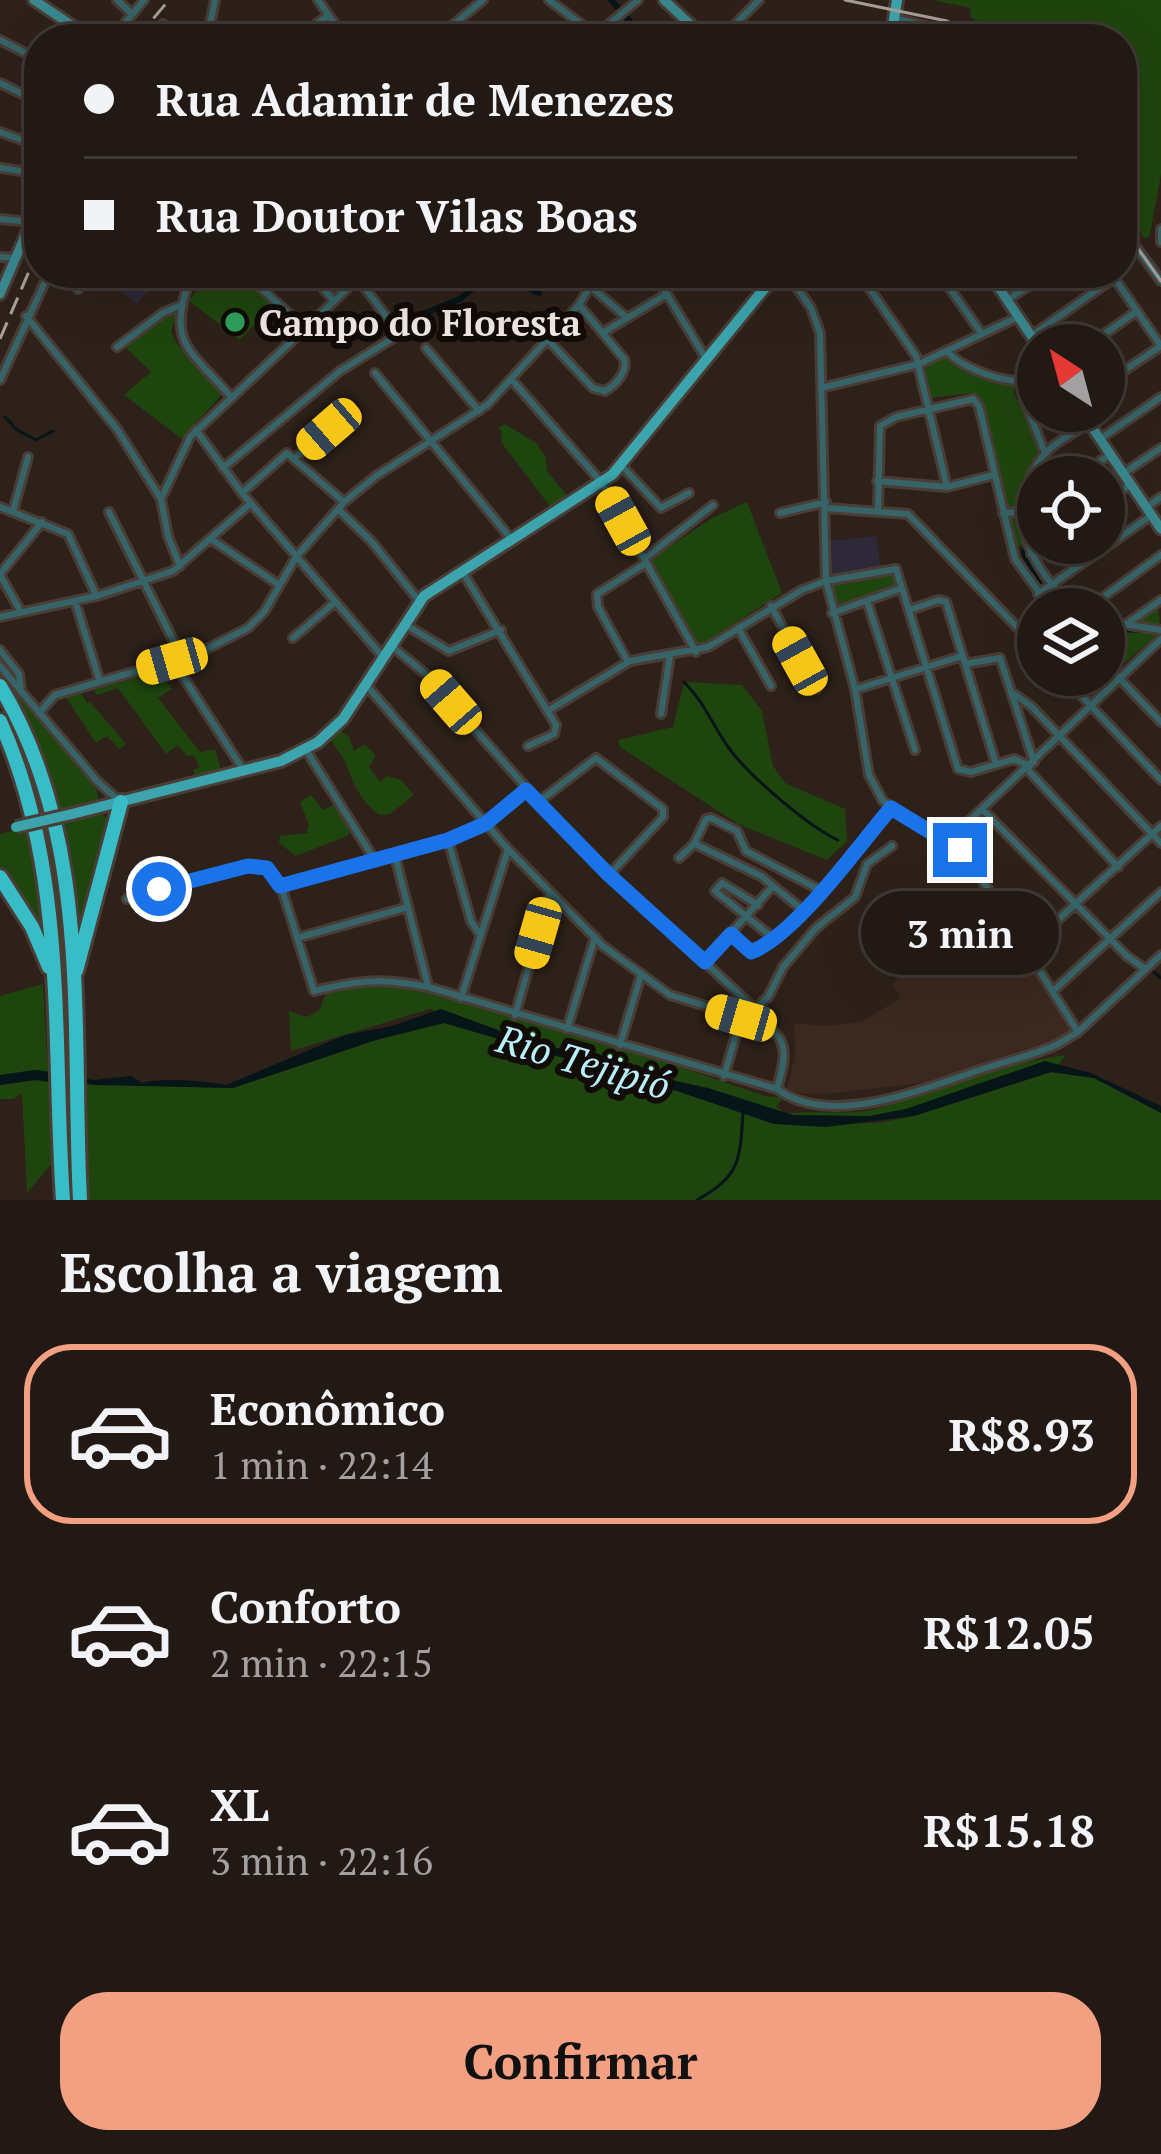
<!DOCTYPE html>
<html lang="pt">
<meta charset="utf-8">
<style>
body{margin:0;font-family:"PT Serif",serif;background:#2e2622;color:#f1f3f6;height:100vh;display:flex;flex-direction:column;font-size:45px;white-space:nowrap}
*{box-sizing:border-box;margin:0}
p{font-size:39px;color:#a2a0a0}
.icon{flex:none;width:66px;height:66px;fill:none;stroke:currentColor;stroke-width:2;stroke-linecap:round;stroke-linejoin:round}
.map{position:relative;height:1200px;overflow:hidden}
.sheet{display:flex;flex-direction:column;background:#221914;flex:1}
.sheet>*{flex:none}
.guide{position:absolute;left:24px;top:24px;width:1113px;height:264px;border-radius:48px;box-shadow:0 12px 48px #0002,0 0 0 3px #3f3834;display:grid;align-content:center;height:264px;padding:0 60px;background:#221914}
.needle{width:78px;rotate:324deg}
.tools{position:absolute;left:1017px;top:324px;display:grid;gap:24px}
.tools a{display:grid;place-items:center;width:108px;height:108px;border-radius:50%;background:#221914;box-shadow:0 12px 48px #0002,0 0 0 3px #3f3834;font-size:60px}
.end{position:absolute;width:54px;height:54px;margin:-27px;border:15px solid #1a73e8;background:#fff;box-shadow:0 0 0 6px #fff}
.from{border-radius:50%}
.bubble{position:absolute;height:84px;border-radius:42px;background:#221914;box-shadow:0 12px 48px #0002,0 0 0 3px #3f3834;font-size:39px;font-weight:800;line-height:84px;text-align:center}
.car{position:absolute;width:36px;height:72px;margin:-36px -18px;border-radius:15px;box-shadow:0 0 9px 3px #0007;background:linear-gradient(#f5c518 24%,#345 0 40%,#f5c518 0 76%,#345 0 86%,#f5c518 0)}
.guide b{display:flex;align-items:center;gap:42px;height:114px;font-size:45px}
.guide b+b{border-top:3px solid #3f3834}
.guide i{width:30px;height:30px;background:#f1f3f6}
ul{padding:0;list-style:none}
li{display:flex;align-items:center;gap:36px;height:180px;margin:0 24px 18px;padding:0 36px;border:6px solid transparent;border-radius:48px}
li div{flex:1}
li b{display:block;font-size:45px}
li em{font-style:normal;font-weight:800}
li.on{border-color:#f3a082}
li>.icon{width:108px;height:108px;stroke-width:1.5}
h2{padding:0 60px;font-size:54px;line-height:144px}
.cta{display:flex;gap:24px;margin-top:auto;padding:24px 60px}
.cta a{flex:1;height:138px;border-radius:48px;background:#f3a082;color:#111;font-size:48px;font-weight:800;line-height:138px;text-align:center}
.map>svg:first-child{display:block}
.built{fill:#3b281e}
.education{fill:#2d2939}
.green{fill:#1f450e}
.water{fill:#061518}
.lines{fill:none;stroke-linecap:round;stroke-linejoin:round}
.stream{stroke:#061518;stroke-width:3}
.canal{stroke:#061518;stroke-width:6}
.river{stroke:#061518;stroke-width:10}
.street-casing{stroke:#493d36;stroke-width:12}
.secondary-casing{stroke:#493d36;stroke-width:15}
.primary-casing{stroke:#493d36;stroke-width:16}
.highway-casing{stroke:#493d36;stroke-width:20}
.street{stroke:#376468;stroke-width:6}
.secondary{stroke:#3b888f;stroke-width:9}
.primary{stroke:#3ba4ac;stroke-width:10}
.highway{stroke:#38bdc7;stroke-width:14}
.tram{stroke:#a99e99;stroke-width:3}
.rail{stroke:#a99e99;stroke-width:3;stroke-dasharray:18 9;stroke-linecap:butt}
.primary-bridge-casing{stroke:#493d36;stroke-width:16;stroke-linecap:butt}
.primary-bridge{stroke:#3ba4ac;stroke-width:10}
.route{stroke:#1a73e8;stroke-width:15}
.leisure-dot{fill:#2e9e5b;stroke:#120c09;stroke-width:4.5}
.labels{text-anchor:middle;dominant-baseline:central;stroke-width:12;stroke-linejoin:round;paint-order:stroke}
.poi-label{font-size:36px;font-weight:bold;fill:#f0e7e2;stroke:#120c09;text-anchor:start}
.water-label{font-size:39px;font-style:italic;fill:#b9eefb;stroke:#120c09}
</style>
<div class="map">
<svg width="1161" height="1200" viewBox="0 0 1161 1200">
<rect width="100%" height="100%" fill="#2e211a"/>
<path class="built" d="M980 885 1071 1031 1063 1037 922 1083 833 1093 802 1094 787 1089 795 1056 794 1023 826 1026 861 1022 901 998 892 985Z"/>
<path class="education" d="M112 273H162L137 304 106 280Z
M876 536 881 569 830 577 828 541Z"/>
<path class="green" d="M933 0H1161V174L1150 235 1145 239 1122 206V39H1005L1000 32 970 17 971 8Z
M210 273H240L273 305 240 340 189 301Z
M178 308 171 332 177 344 223 393 182 439 124 395 151 372 122 344 157 318Z
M940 355 959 366 1017 384 1013 391 1041 448 1020 495 1030 543 1010 549 973 393 929 398 923 366Z
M505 424 536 443 546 458 547 471 569 498 552 509 501 442 502 431 498 428Z
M747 502 782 593 698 647 648 561 712 518Z
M896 570 900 587 834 605 831 582Z
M1158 609 1161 632 1116 670 1104 657V631Z
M173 667 174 671 163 676 172 689 158 698 200 752 215 749 222 773 196 778 193 770 200 767 193 755 187 756 178 745 166 754 118 688 97 695 94 690Z
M0 668C24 696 103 769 98 804L58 813 0 682Z
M684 682 742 685 762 711 773 766 785 783 845 809 847 841 827 860 738 824 620 747 618 740 673 727Z
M81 693 87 703 90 702 126 744 119 749 107 736 96 743 65 696Z
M338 730 349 736 354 751 364 744 376 755 369 767 380 782 387 776 401 780 414 795 390 814 379 815C361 802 353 783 346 764 343 755 334 747 330 738Z
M311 795 323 810 335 804 350 830 349 835 296 856 279 843 280 836 307 833 309 825 300 802Z
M96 810 107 818 109 831 73 960 69 858 58 819Z
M56 821 71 980 68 1067 77 1200H66L39 824Z
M36 825 51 964 0 873V834Z
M391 981 538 1018 765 1096 784 1098 776 1106 786 1114C817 1109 848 1117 878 1108 942 1090 1001 1064 1066 1055L1056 1068C1000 1068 949 1098 896 1114 809 1141 714 1095 634 1065L618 1067 517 1040 430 1009 291 1051 289 1011 307 1017 319 1010 327 991 343 983Z
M43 984 53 1162 27 1193 22 1093 13 1099H0V996Z
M444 1023 677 1091 774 1124 878 1123 914 1116 1051 1072 1094 1078 1161 1113V1200H87L82 1084 233 1088 376 1040Z"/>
<path class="water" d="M441 1009 528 1041 624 1064 644 1074 708 1088 793 1115 869 1116 906 1109 1045 1061 1091 1073 1161 1106V1113L1094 1078 1051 1072 914 1116 826 1127 774 1124 677 1091 444 1023 376 1040 233 1088 96 1085 48 1080 50 1073 94 1080 131 1076 142 1083C163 1077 205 1081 226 1085L345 1035 392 1026Z"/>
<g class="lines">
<path class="stream" d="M5 417 17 430 36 440 53 431
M684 682C707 705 712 726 731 751 751 777 809 827 838 840
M1086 909 1110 932
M1117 939 1141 963
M1150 969 1161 978
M697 1200C740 1176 740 1161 743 1113"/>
<path class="canal" d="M611 0 619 9
M623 13 644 39
M397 324 460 299 487 276 496 274 539 293
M1024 552 1040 587 1063 609
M1104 628 1142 630"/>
<path class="river" d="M0 1080 35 1075 58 1078"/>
<defs>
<path id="street" d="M117 0 130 12
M318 0 345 39
M549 0 601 39
M894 18 976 39
M112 39 144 0
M152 39 163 24
M207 39 215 0
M298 39 328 15
M436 39 483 0
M591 39 638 0
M721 39 759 0
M796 39 802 29 815 39
M0 40 39 60
M0 83 39 102
M0 132 39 146
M0 168 29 172 39 181
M0 219 31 222
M1122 228 1161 281
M1161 229V242
M0 257 16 258
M192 273C166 344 187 346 231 397
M245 273 304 328
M310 273 334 301
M575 273 627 318
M654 273 705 357
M787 273 811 308 820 333 826 581 855 689 869 775 883 801 956 847 971 862 1078 1032
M859 273 916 356 947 487
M939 273 982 334
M1111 273 1161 346
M78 289 91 273
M1007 300 1049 273
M26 316 117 429 161 499
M604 332 667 294
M1031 336 1114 278
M548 340 593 388 605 391C616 385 628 371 624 359L580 306
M1089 345 1137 311
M117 347 164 312 182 305
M426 348 479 411
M947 351C963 370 1014 388 1038 378
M375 373 512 540
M0 380 49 273
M512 380 602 483 696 652
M1023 383 1024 399 1045 453
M1104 384 1161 346
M825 387 919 364 1018 317
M196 430 242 493 383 657
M1100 439 1161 397
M294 459 344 502
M621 465 661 508 689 493
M223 468 340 371 395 337 389 320 358 279
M1124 473 1161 448
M1076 477 1110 455
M877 481 947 487 994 475
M242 493 287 453 294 459 329 429
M1104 503 1131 484
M0 507 68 534 96 595
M1147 507 1161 497
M826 508 908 514 1038 649
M338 509 372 542 419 601
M878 509 880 426 896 417 973 399 979 406 1015 559 1051 609
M13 511 28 457
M109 512 182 658
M780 513 826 502
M1003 513 1023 512 1038 502
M211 539 279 585
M1031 554 1046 543
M644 559 713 505
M180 566 168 536 161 499 190 437 364 273
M462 571 556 725 554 734 528 746
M0 574 42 522
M0 575 21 612
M1038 594 1152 515
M75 601 100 682
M867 601 915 750
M771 606 817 689
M1078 609C1030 571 1002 513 1042 457 1053 443 1074 433 1089 423
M1087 609 1161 555
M909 610 939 600 946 602 996 764
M832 613 902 588
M0 617 97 596 173 571 251 503
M1104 621 1161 630
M406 625 449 651 501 630
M1125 625 1161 600
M738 628 771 686
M293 638 335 602
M393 647 428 676 566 833 755 1009 765 1024
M0 650 19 674 21 692
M173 661 242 768
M628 662 598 607 597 594 646 563
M1104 662 1161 722
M965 664 1000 658 1034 762
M0 666 97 781 118 800
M1062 675 1161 780
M367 686 508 849 603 946 670 995 765 1024C792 1042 784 1062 777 1089
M857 689 962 656
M1014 694 1031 706 1161 843
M549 710 630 661 708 647 802 590 826 581 896 569 958 769 971 772 1014 759 1030 766
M39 713 55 695 201 652 248 628 264 612 296 557 344 502 376 476 487 405 579 305 598 273
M661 714 670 655
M306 750 376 862
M1027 769 1118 867
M537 803 596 758 663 809V817L609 875
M982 809 1127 956 1145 969
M448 840 471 921 479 933
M947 842 1161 639
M695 844 761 876 804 911
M395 856 428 986
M679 858 694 844 706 819 711 818 737 831 746 851 820 890
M281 886 448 840 486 824 525 790
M127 899 248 866C265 866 272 870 281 886L314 991C360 980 381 978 428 987L777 1089C832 1130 929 1086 986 1068 1010 1060 1035 1055 1058 1044L1078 1032 1161 955
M758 905 722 883 715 891 773 938
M731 934 751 952C795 936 859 846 891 808
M297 938 408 907
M1027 948 1161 826
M705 962 773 886
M1053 991 1161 892
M461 998 508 849
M755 1009 768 997 783 967 816 928 855 897 867 864 892 846
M515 1015 550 892
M567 1029 595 937
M620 1045 641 975
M724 1076 741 1018"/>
<path id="secondary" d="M34 0 92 39
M664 0 706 39
M989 273 1038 346
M0 294 39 204
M1081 411 1161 529"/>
<path id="primary" d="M891 39 897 0
M72 814 281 761 318 742 343 719 424 596 612 475 777 273"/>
<path id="highway" d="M0 686C93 840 71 1027 80 1200
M0 721C68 873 52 1038 63 1200
M0 877 32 927 49 967
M76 971 121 802"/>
</defs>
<use href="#street" class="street-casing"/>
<use href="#secondary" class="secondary-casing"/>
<use href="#primary" class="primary-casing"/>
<use href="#highway" class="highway-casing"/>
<use href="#street" class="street"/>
<use href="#secondary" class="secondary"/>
<use href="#primary" class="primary"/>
<use href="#highway" class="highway"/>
<path class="tram" d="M845 0 947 21 982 39
M1122 226 1161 281"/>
<path class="rail" d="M136 39 169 0
M0 339 39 248"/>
<defs>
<path id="primary-bridge" d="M16 827 72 814"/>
</defs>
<use href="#primary-bridge" class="primary-bridge-casing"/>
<use href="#primary-bridge" class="primary-bridge"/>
</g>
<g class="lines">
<path class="route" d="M159 889 248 866 267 868 280 886 448 840 485 824 526 790 609 875 705 962 731 934 751 952C796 935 858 846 891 808L960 850"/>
</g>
<circle class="leisure-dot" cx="235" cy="322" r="12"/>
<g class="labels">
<g class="poi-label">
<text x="259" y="322">Campo do Floresta</text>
</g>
<g class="water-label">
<text transform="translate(584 1061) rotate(16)">Rio Tejipió</text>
</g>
</g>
</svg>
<div class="tools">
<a><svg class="needle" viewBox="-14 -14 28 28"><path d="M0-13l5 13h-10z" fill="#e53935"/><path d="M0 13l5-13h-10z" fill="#a2a0a0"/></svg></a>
<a><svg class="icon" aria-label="locate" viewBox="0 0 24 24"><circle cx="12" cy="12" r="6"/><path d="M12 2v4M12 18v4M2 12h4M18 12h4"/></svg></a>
<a><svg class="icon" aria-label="layers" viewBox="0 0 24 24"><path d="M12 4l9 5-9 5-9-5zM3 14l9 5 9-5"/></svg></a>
</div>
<i class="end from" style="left:159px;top:889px"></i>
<i class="end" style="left:960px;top:850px"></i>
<div class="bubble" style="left:861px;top:891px;width:198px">3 min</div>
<i class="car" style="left:329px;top:429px;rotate:229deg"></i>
<i class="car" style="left:623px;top:521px;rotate:331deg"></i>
<i class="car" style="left:172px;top:661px;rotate:254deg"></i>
<i class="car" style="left:800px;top:661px;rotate:331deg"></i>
<i class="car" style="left:451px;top:702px;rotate:319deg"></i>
<i class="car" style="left:538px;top:933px;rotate:196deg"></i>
<i class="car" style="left:741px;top:1018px;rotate:286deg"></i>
<div class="guide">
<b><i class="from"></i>Rua Adamir de Menezes</b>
<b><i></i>Rua Doutor Vilas Boas</b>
</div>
</div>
<section class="sheet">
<h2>Escolha a viagem</h2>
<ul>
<li class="on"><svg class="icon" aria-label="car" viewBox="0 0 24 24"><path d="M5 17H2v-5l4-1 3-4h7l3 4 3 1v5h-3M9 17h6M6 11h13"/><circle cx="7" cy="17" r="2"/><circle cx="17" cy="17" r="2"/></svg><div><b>Econômico</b><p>1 min · 22:14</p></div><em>R$8.93</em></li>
<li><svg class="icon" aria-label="car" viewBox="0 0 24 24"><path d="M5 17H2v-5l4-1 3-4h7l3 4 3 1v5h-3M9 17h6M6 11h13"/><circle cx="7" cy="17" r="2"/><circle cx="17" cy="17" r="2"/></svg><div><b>Conforto</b><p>2 min · 22:15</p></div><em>R$12.05</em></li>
<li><svg class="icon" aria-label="car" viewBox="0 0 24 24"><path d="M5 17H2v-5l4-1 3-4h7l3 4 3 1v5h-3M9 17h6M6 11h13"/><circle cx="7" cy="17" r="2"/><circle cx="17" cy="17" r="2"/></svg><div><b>XL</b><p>3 min · 22:16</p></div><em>R$15.18</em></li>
</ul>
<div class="cta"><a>Confirmar</a></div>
</section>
